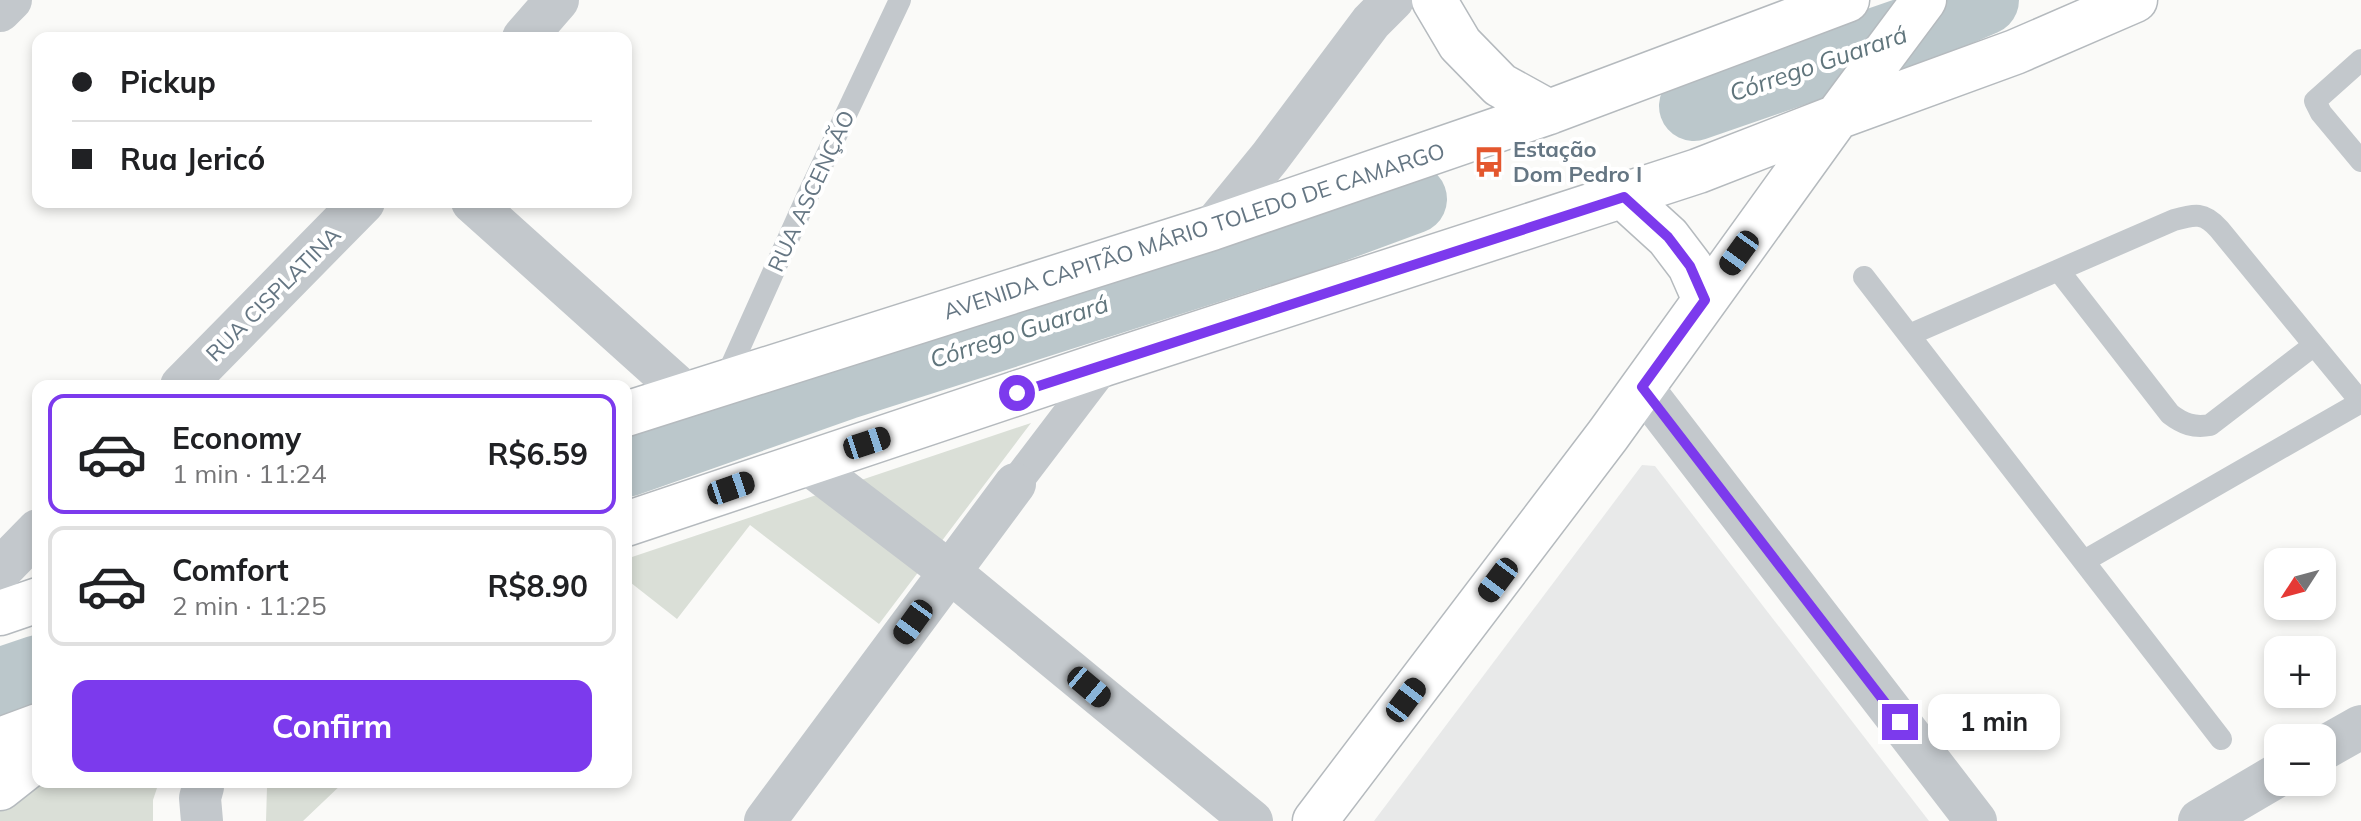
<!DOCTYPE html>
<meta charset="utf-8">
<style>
body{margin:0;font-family:Mulish,sans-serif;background:#f2f2f2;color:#202124;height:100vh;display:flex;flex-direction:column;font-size:30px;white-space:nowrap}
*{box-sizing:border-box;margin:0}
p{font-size:26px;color:#757577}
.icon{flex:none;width:44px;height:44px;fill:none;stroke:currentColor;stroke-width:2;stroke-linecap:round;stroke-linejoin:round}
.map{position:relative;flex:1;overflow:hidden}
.sheet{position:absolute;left:32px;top:380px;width:600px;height:408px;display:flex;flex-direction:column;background:#fff;border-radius:16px;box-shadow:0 4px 12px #0003}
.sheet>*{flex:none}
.guide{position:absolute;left:32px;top:32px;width:600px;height:176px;border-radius:16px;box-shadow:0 4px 12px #0003;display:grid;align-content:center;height:176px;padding:0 40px;background:#fff}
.needle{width:52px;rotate:234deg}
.buttons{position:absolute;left:2264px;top:548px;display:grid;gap:16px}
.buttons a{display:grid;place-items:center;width:72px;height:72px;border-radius:16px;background:#fff;box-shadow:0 4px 12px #0003;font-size:40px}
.end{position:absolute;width:36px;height:36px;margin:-18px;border:10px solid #7c3aed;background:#fff;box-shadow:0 0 0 4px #fff}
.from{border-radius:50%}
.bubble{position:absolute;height:56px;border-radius:16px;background:#fff;box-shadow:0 4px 12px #0003;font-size:26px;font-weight:700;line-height:56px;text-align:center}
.car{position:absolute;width:24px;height:48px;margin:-24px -12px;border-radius:10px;box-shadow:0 0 6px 2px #0007;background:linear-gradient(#222 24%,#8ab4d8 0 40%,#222 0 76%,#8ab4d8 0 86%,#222 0)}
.guide b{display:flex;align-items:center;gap:28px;height:76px;font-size:30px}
.guide b+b{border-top:2px solid #e0e0e0}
.guide i{width:20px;height:20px;background:#202124}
ul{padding:14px 0 0;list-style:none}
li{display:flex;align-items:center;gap:24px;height:120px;margin:0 16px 12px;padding:0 24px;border:4px solid #e0e0e0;border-radius:16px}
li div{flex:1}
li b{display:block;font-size:30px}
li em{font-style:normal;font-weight:700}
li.active{border-color:#7c3aed}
li>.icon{width:72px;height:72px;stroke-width:1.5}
.cta{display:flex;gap:16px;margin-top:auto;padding:16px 40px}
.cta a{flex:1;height:92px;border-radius:16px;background:#7c3aed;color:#fff;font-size:32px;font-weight:700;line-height:92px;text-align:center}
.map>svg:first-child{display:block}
.built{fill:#e8e9e9}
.green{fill:#dadfd7}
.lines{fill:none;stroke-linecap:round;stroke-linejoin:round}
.river{stroke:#bbc7cb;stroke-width:70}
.primary-casing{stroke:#b5babe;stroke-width:47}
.service{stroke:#c3c8cc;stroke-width:22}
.pedestrian{stroke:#c3c8cc;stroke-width:32}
.minor{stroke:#c3c8cc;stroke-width:42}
.tertiary{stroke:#c3c8cc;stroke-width:44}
.primary{stroke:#fff;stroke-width:44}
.route{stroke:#7c3aed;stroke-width:10}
.labels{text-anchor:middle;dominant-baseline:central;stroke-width:8;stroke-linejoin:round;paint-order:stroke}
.poi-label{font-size:22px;font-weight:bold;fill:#657683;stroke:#fff;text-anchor:start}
.street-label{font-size:22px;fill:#657683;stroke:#fff}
.water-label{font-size:24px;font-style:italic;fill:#60757c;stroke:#fff}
</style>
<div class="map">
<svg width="2361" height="821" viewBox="0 0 2361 821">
<rect width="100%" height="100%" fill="#fafaf8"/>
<path class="built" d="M1642 465 1655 466 1929 821H1374Z"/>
<path class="green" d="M1031 423 879 624 750 525 677 619 626 579V559Z
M38 782H159L153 800V821H0V806Z
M264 782H344L303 821H266L267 787Z"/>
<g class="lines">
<path class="river" d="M1694 106 1919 28 1984 0
M626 462 844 385 1317 234 1412 199
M0 683 38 670"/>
<defs>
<path id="primary" d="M1434 0 1460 44 1500 85 1549 112
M1624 197 1668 237 1690 266 1705 300
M626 414 1212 228 1549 112 1847 0
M626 524 1107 363 1698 171 1837 117 2015 52 2135 0
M0 613 38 600
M0 740 38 726
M0 788 38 758
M1315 821 1608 435 1837 117 1924 0"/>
</defs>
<use href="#primary" class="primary-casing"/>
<path class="service" d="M2361 60 2315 101 2321 113 2361 161
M2059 271 2170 414C2183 424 2194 428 2210 425L2313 346
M1864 277 2221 739
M1909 335 2174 220C2195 214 2204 212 2219 229L2361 402
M724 382 807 197 900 0
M2084 561 2361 402"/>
<path class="pedestrian" d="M1015 484 1107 363"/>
<path class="minor" d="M0 11 11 0
M472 202 687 395
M1212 228 1270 157 1371 22 1393 0
M1642 387 1976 821
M807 463 950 572 1252 821
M202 821 200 798 203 787
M765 821 1015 484"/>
<path class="tertiary" d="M524 38 557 0
M182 386 363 202
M0 570 38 531
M2322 749 2361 727
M2200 821 2278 775"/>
<use href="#primary" class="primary"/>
</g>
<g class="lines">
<path class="route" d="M1017 393 1624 197 1668 237 1690 266 1705 300 1642 387 1900 722"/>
</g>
<defs>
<symbol id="bus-bare" viewBox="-9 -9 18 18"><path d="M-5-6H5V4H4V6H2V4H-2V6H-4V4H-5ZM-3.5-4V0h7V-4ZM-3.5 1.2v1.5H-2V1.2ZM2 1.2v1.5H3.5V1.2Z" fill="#e4572e" stroke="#fff" stroke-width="2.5" paint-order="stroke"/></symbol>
</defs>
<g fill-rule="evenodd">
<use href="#bus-bare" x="1467" y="140" width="44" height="44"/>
</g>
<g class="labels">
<g class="poi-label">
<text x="1513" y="149">Estação<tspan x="1513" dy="25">Dom Pedro I</tspan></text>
</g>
<g class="street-label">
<text transform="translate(811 191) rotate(-65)">RUA ASCENÇÃO</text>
<text transform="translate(1194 231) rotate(-18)">AVENIDA CAPITÃO MÁRIO TOLEDO DE CAMARGO</text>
<text transform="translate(273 294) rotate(-45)">RUA CISPLATINA</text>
</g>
<g class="water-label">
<text transform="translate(1818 63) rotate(-19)">Córrego Guarará</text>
<text transform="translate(1019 331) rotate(-18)">Córrego Guarará</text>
</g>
</g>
</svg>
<div class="buttons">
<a><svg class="needle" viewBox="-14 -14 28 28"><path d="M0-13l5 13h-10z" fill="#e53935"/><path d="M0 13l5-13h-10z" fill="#757577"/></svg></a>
<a>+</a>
<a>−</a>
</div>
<i class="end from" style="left:1017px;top:393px"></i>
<i class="end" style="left:1900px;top:722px"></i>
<div class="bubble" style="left:1928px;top:694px;width:132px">1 min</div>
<i class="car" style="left:1739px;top:253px;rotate:216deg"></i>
<i class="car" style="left:867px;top:443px;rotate:72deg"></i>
<i class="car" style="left:731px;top:488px;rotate:71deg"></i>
<i class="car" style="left:1498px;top:580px;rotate:217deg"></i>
<i class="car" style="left:913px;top:622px;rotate:216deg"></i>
<i class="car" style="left:1089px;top:687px;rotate:130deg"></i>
<i class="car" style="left:1406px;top:700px;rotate:37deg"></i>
<div class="guide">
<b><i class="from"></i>Pickup</b>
<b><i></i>Rua Jericó</b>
</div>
<section class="sheet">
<ul>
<li class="active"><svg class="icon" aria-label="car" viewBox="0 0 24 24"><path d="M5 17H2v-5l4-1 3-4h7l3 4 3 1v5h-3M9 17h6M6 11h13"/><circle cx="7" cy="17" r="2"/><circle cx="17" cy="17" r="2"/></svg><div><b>Economy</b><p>1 min · 11:24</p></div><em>R$6.59</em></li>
<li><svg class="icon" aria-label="car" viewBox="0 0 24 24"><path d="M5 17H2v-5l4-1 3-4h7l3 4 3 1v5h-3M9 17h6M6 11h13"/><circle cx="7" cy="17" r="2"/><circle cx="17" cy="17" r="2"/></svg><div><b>Comfort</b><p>2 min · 11:25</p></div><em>R$8.90</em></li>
</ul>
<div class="cta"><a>Confirm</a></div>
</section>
</div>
